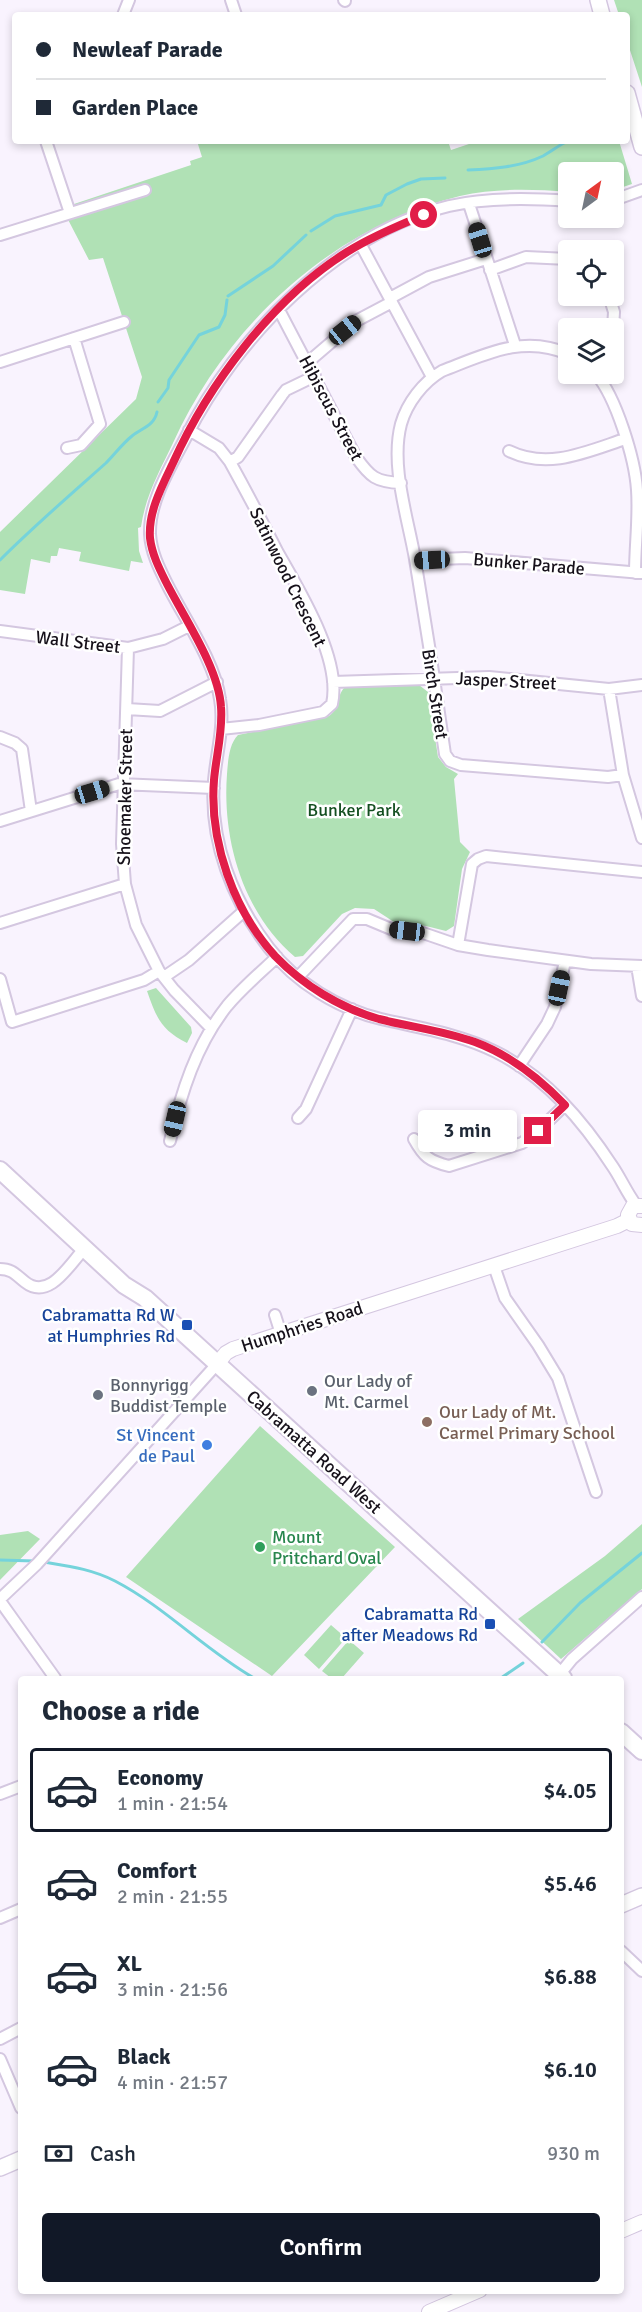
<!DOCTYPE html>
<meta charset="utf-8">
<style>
body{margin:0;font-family:Signika,sans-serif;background:#f6f6f7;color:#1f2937;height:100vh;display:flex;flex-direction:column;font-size:22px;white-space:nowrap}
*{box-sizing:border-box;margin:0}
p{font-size:20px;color:#747a83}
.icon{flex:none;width:33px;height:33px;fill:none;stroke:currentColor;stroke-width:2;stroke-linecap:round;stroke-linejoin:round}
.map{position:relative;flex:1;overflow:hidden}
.drawer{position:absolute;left:18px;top:1676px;width:606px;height:618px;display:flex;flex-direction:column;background:#fff;border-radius:6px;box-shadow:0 3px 9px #0003}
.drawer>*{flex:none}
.top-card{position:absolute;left:12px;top:12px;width:618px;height:132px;border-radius:6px;box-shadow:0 3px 9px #0003;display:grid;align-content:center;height:132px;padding:0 24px;background:#fff}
.needle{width:39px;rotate:33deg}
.fabs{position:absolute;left:558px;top:162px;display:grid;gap:12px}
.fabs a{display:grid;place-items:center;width:66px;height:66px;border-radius:6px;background:#fff;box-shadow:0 3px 9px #0003;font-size:30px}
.end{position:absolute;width:27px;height:27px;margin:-14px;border:8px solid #e11d48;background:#fff;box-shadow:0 0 0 3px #fff}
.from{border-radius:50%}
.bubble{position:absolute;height:42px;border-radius:6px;background:#fff;box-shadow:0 3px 9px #0003;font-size:20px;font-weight:600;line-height:42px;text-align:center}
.car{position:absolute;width:18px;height:36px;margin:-18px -9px;border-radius:8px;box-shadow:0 0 4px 2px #0007;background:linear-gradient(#222 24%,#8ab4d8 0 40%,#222 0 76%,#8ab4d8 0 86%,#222 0)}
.top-card b{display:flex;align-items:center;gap:21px;height:57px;font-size:22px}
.top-card b+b{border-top:2px solid #e0e1e3}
.top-card i{width:15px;height:15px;background:#1f2937}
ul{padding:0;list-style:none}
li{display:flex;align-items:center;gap:18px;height:84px;margin:0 12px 9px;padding:0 12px;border:3px solid transparent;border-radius:6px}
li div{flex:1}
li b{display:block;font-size:22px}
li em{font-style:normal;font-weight:600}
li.current{border-color:#111827}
li>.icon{width:54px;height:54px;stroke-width:1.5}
h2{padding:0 24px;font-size:27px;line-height:72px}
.pay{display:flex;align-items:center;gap:15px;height:66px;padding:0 24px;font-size:22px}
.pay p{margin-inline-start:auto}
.button{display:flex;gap:12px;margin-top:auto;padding:12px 24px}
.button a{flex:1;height:69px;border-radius:6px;background:#111827;color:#fff;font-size:24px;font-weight:600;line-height:69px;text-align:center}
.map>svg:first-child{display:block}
.green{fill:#b0e1b5}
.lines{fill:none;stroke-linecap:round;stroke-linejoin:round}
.stream{stroke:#75d3db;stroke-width:3}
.minor-casing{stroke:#d4c7e0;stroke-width:14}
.tertiary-casing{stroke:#d4c7e0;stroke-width:16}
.secondary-casing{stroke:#d4c7e0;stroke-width:18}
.primary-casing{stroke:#d4c7e0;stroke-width:20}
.minor{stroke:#fff;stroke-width:10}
.tertiary{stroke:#fff;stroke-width:14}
.secondary{stroke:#fff;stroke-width:15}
.primary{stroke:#fff;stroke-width:16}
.route{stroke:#e11d48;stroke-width:8}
.transit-dot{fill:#1a4fb4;stroke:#fff;stroke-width:2}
.worship-dot{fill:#6b7280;stroke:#fff;stroke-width:2}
.education-dot{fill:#8d6e63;stroke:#fff;stroke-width:2}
.shop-dot{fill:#3f7fe0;stroke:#fff;stroke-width:2}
.leisure-dot{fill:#2e9e5b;stroke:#fff;stroke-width:2}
.labels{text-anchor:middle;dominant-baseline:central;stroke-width:5;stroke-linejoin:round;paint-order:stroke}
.street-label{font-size:18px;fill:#16111a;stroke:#fff}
.park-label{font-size:18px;fill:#144f21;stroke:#fff}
.transit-label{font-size:18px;fill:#164399;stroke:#fff;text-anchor:end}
.worship-label{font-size:18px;fill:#5b616d;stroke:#fff;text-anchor:start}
.education-label{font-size:18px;fill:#785e54;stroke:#fff;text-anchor:start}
.shop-label{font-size:18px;fill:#366cbe;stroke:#fff;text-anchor:end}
.leisure-label{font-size:18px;fill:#27864d;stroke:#fff;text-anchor:start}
</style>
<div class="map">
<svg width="642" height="2312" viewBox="0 0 642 2312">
<rect width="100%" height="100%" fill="#f9f3fe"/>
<path class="green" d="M614 0H642V87L627 41V15H619Z
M197 141H448L451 150 478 141H619L632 184 614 190V172H568V192C532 189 495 188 460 196 333 226 226 326 173 443 160 470 145 497 141 527L138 528 139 551 143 563 131 561 129 571 79 561 81 552 59 548 57 556H51L50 563 31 559 25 594 0 590V532L136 399 142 377 103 258 89 260 62 208 191 165 190 161 202 157Z
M419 685 428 692 438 757 446 767 458 774 454 779 460 842 470 852 462 869 454 926 446 931 426 926 394 922 374 909 355 908 342 914 303 956 295 957C243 913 222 840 227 774 228 761 229 744 238 735L329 716C341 708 336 697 344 688Z
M156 988 191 1027 192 1033 187 1043C161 1030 156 1017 147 991Z
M260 1426 395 1547 272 1676 126 1577Z
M642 1524V1589L561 1659 518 1619 605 1556Z
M28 1531 40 1539 0 1580V1535Z
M331 1625 346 1638 319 1669 304 1655Z
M349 1640 364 1653 342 1678H331L322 1671Z"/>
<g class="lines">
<path class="stream" d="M468 170C493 169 520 167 543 156 552 151 559 145 568 141
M311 231 335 216 381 205 386 195 407 184 421 179 445 178
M228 296 273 266 306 235
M158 402 168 388 169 380 199 335 219 327 225 315 227 300
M0 560C34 526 70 495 106 463 115 454 122 444 132 436 142 428 154 426 157 412
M0 1560 34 1561
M44 1562C68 1566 92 1569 115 1581 165 1607 205 1650 254 1678
M542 1642 580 1603 642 1553
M501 1678 523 1663"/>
<defs>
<path id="minor" d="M231 0 236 15
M344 0 345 1
M123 15 129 0
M46 141 70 213
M614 200 642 190
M568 201C529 198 488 197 449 206 337 233 236 337 186 437 171 466 149 501 150 534 151 552 159 568 167 584 184 618 215 662 220 699 225 726 216 754 214 781 209 841 233 901 269 948 296 983 339 1009 381 1019 420 1028 460 1034 496 1052 546 1077 583 1121 613 1167 621 1179 627 1193 636 1205
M469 204 515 345
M0 235 145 190
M361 245 432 377
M490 270 526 257 568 259
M609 296 614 312 613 328
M390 298 429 277 486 259
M279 310 356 457C370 477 376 482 401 483
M568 354C523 334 484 355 442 371 423 382 407 403 401 424 390 466 408 518 415 559 426 624 436 689 445 754L450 761 461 765 608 777 623 775
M0 362 124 322
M307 363 356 321 392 302
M596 374C616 397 635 459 637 490 639 517 635 546 635 573
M189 430 219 448 230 462C246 491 262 521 277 551 299 590 342 659 332 704L323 712 259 725 221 729
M67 448 81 445 100 424 74 338
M509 451C548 470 586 452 625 439
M230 462 238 457 282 395 286 390 315 376
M416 560 465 558 642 573
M0 631 128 648 163 639 189 626
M128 648 122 844 125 884 136 925 159 971 174 990 211 1028
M333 682 489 677 609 689 642 685
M609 689 623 775 642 838
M127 709 160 711 217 682
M0 737 15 743 22 749 31 811
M0 821 119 784 214 788
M0 923 125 884
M458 945 472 864 478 859 486 856 642 872
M637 966 642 996
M164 977 189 960 244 911
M298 977 353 919H367L391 929 423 933 458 945 488 950 591 964 642 966
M0 979 12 1022 144 980 159 971
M519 1066 547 1024 555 1007 565 961
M298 1118 306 1109 352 1009
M414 1139C424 1157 429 1161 449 1166L522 1143 538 1131 565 1105
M170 1141C181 1093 196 1045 227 1006 242 988 260 973 277 957
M494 1266 505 1298 538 1345 558 1378 596 1492
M0 1269C12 1269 16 1275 25 1282 49 1301 69 1265 84 1249
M275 1315 281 1334
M0 1599 37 1564 217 1364
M0 1601 55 1678
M559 1675 572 1659 642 1597
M0 1794 21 1786
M0 1918 21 1909
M621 1951 642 1971
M0 2039 21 2028
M0 2059 21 2108"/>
<path id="tertiary" d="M642 1206H633L628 1215 632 1224 642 1225
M217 1364 226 1353 233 1349 617 1226 629 1220
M621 2231 642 2222
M429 2312 480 2290"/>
<path id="secondary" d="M598 0 602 15
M627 93 642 147
M621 1905 642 1896
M0 2168 21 2159"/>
<path id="primary" d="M0 1170 124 1285 145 1298 563 1678
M621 1732 642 1751"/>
</defs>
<use href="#minor" class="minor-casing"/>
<use href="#tertiary" class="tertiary-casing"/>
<use href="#secondary" class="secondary-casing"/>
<use href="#primary" class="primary-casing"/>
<use href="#minor" class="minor"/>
<use href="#tertiary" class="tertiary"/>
<use href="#secondary" class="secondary"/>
<use href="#primary" class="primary"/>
</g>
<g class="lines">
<path class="route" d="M424 215C397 226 371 237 347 252 273 298 208 385 173 463 162 486 148 512 150 538 152 555 160 570 167 584 185 619 219 669 221 707 223 732 216 756 214 780 209 842 234 911 275 956 303 985 340 1008 379 1019 411 1027 444 1031 475 1042 510 1055 539 1078 565 1105L538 1131"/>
</g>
<g class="transit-dot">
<rect x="181" y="1319" width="12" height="12" rx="3"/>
<rect x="484" y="1618" width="12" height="12" rx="3"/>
</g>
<g class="worship-dot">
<circle cx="312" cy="1391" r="6"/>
<circle cx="98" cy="1395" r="6"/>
</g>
<circle class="education-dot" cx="427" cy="1422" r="6"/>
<circle class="shop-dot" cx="207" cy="1445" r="6"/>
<circle class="leisure-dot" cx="260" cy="1547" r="6"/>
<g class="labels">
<g class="street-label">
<text transform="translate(331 408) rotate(62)">Hibiscus Street</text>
<text transform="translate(529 564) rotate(5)">Bunker Parade</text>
<text transform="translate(288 577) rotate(64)">Satinwood Crescent</text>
<text transform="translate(78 642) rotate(7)">Wall Street</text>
<text transform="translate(506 681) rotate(3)">Jasper Street</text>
<text transform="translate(435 694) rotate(81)">Birch Street</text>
<text transform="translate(125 797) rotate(-89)">Shoemaker Street</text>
<text transform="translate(302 1327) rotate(-18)">Humphries Road</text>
<text transform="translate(314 1452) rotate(42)">Cabramatta Road West</text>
</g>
<g class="park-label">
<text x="354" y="810">Bunker Park</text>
</g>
<g class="transit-label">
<text x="175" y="1315">Cabramatta Rd W<tspan x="175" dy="21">at Humphries Rd</tspan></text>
<text x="478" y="1614">Cabramatta Rd<tspan x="478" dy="21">after Meadows Rd</tspan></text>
</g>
<g class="worship-label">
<text x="324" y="1381">Our Lady of<tspan x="324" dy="21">Mt. Carmel</tspan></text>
<text x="110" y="1385">Bonnyrigg<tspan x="110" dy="21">Buddist Temple</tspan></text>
</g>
<g class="education-label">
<text x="439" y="1412">Our Lady of Mt.<tspan x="439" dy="21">Carmel Primary School</tspan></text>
</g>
<g class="shop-label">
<text x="195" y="1435">St Vincent<tspan x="195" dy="21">de Paul</tspan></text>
</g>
<g class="leisure-label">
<text x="272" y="1537">Mount<tspan x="272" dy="21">Pritchard Oval</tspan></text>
</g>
</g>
</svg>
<div class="fabs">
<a><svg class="needle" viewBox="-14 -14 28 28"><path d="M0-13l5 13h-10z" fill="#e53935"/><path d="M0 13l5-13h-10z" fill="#747a83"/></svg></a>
<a><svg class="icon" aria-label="locate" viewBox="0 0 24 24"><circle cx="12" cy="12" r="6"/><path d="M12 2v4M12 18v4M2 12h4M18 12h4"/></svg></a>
<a><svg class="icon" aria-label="layers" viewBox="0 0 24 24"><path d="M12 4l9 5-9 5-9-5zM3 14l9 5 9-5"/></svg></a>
</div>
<i class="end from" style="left:424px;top:215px"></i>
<i class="end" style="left:538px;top:1131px"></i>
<div class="bubble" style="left:418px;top:1110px;width:99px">3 min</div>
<i class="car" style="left:480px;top:240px;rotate:343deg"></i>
<i class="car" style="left:345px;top:330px;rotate:51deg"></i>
<i class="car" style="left:432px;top:560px;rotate:267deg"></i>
<i class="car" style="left:92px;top:792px;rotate:73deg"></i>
<i class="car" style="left:407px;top:931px;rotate:277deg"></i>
<i class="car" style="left:559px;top:988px;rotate:12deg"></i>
<i class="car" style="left:175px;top:1119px;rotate:193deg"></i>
<div class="top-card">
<b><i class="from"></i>Newleaf Parade</b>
<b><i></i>Garden Place</b>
</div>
<section class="drawer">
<h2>Choose a ride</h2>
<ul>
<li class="current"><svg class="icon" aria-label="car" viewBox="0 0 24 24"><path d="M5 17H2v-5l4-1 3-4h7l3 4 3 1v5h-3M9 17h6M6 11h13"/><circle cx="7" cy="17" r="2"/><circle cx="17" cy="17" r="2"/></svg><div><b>Economy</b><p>1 min · 21:54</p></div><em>$4.05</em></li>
<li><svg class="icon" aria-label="car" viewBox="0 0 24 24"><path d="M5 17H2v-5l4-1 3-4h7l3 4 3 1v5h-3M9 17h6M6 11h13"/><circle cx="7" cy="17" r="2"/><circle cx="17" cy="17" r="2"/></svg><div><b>Comfort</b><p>2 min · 21:55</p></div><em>$5.46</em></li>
<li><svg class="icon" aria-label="car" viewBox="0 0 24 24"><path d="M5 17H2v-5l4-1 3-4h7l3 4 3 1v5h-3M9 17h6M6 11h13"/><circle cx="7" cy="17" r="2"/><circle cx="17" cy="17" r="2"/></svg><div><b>XL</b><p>3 min · 21:56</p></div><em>$6.88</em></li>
<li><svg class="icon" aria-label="car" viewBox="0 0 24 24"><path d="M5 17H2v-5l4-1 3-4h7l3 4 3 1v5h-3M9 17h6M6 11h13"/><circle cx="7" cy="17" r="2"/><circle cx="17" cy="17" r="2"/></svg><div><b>Black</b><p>4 min · 21:57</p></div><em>$6.10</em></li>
</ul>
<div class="pay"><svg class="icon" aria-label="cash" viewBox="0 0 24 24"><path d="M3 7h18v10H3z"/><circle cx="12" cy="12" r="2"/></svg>Cash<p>930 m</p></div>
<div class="button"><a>Confirm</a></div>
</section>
</div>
